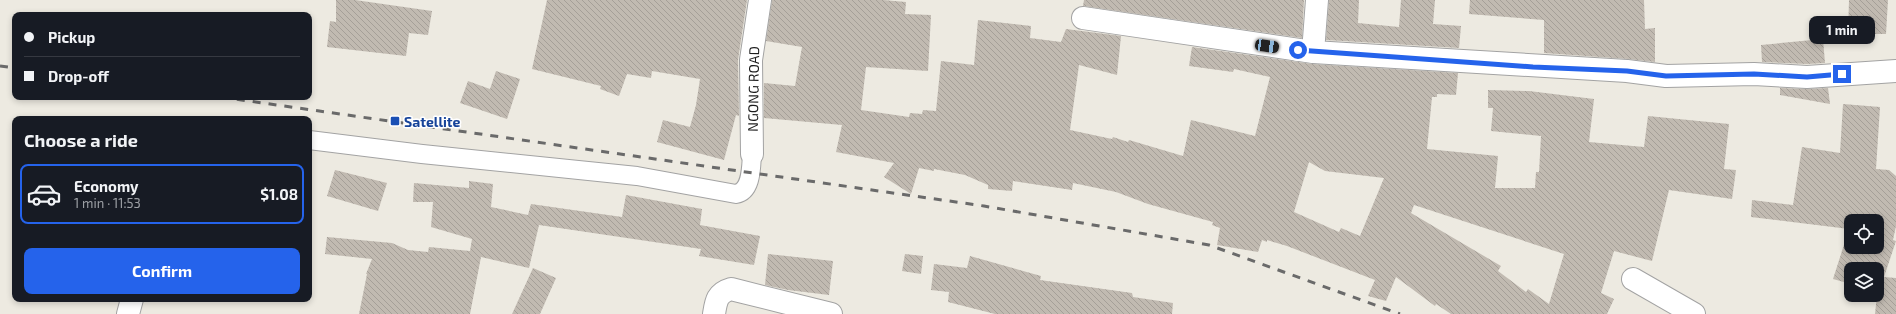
<!DOCTYPE html>
<meta charset="utf-8">
<style>
body{margin:0;font-family:"Exo 2",sans-serif;background:#20242c;color:#f1f3f6;height:100vh;display:flex;flex-direction:column;font-size:15px;white-space:nowrap}
*{box-sizing:border-box;margin:0}
p{font-size:13px;color:#9ea1a6}
.icon{flex:none;width:22px;height:22px;fill:none;stroke:currentColor;stroke-width:2;stroke-linecap:round;stroke-linejoin:round}
.map{position:relative;flex:1;overflow:hidden}
.side{position:absolute;left:12px;top:116px;width:300px;height:186px;display:flex;flex-direction:column;background:#171b24;border-radius:8px;box-shadow:0 2px 6px #0003}
.side>*{flex:none}
.banner{position:absolute;left:12px;top:12px;width:300px;height:88px;border-radius:8px;box-shadow:0 2px 6px #0003;display:grid;align-content:center;height:88px;padding:0 12px;background:#171b24}
.tools{position:absolute;left:1844px;top:214px;display:grid;gap:8px}
.tools a{display:grid;place-items:center;width:40px;height:40px;border-radius:8px;background:#171b24;box-shadow:0 2px 6px #0003;font-size:20px}
.end{position:absolute;width:18px;height:18px;margin:-9px;border:5px solid #2563eb;background:#fff;box-shadow:0 0 0 2px #fff}
.from{border-radius:50%}
.bubble{position:absolute;height:28px;border-radius:8px;background:#171b24;box-shadow:0 2px 6px #0003;font-size:13px;font-weight:700;line-height:28px;text-align:center}
.car{position:absolute;width:12px;height:24px;margin:-12px -6px;border-radius:5px;box-shadow:0 0 3px 1px #0007;background:linear-gradient(#222 24%,#8ab4d8 0 40%,#222 0 76%,#8ab4d8 0 86%,#222 0)}
.banner b{display:flex;align-items:center;gap:14px;height:38px;font-size:15px}
.banner b+b{border-top:1px solid #363941}
.banner i{width:10px;height:10px;background:#f1f3f6}
ul{padding:0;list-style:none}
li{display:flex;align-items:center;gap:12px;height:60px;margin:0 8px 6px;padding:0 4px;border:2px solid transparent;border-radius:8px}
li div{flex:1}
li b{display:block;font-size:15px}
li em{font-style:normal;font-weight:700}
li.active{border-color:#2563eb}
li>.icon{width:36px;height:36px;stroke-width:1.5}
h2{padding:0 12px;font-size:18px;line-height:48px}
.button{display:flex;gap:8px;margin-top:auto;padding:8px 12px}
.button a{flex:1;height:46px;border-radius:8px;background:#2563eb;color:#fff;font-size:16px;font-weight:700;line-height:46px;text-align:center}
.map>svg:first-child{display:block}
.building{fill:url(#building-back-hatch);fill-rule:evenodd}
.lines{fill:none;stroke-linecap:round;stroke-linejoin:round}
.pedestrian-casing{stroke:#a3a3a3;stroke-width:20}
.minor-casing{stroke:#a3a3a3;stroke-width:24}
.pedestrian{stroke:#fff;stroke-width:18}
.minor{stroke:#fff;stroke-width:22}
.rail{stroke:#6a6a6a;stroke-width:3;stroke-dasharray:8 8;stroke-linecap:butt}
.route{stroke:#2563eb;stroke-width:5}
.transit-dot{fill:#1a4fb4;stroke:#fff;stroke-width:1.5}
.labels{text-anchor:middle;dominant-baseline:central;stroke-width:3;stroke-linejoin:round;paint-order:stroke}
.street-label{font-size:14px;fill:#1c1c1c;stroke:#fff}
.transit-label{font-size:14px;font-weight:bold;fill:#164399;stroke:#fff;text-anchor:start}
</style>
<div class="map">
<svg width="1896" height="314" viewBox="0 0 1896 314">
<defs>
<pattern id="building-back-hatch" width="6" height="6" patternUnits="userSpaceOnUse"><rect width="6" height="6" fill="#c1bab1"/><path d="M-1 5l2 2M0 0l6 6M5-1l2 2" fill="none" stroke="#a59f98"/></pattern>
</defs>
<rect width="100%" height="100%" fill="#edeae1"/>
<path class="building" d="M336 0H355L432 11 428 35 409 33 406 56 327 47 330 21 336 22Z
M547 0H747L738 60 739 116 736 115 724 160 657 142 663 120 690 127 696 105 700 79 652 71 651 78 627 74 619 96 600 89 601 86 532 69Z
M772 0H883L906 2 905 14 931 15 928 71 866 67 861 110 909 117 910 113 922 114 923 110 936 111 941 61 974 65 978 20 1031 26 1030 38 1061 42 1066 29 1121 36 1117 75 1079 65 1070 130 1112 139 1113 137 1128 142 1129 140 1183 156 1191 120 1255 136 1270 77 1234 69 1233 72 1189 66 1192 47 1312 64 1458 73 1456 95 1437 94V97H1432L1427 149 1498 156 1495 188H1535L1536 172H1539L1541 136 1491 131 1493 108H1488V90L1529 91 1594 99 1589 142 1644 147 1648 116 1729 124 1724 169 1736 170 1732 199 1669 190 1652 261 1614 251 1601 293 1614 299 1607 314H1451L1436 304 1435 306 1396 277 1386 301 1368 296 1375 280 1287 246 1267 240V242L1262 240 1258 252 1217 245 1220 228 1212 225 1213 222 1148 204 1116 192 1073 183 1072 190 1013 181 1012 191 988 189V185L965 175 934 169V171L919 168 911 194 884 177 894 163 836 152 842 125 764 118V83L795 86 802 47 766 41ZM1309 162 1325 171 1384 178 1360 236 1341 228 1339 232 1294 212ZM1414 205 1564 254 1549 304 1528 289 1526 292 1498 271 1501 266 1411 213Z
M1084 0H1304L1302 38 1083 6Z
M1329 0H1359L1358 23 1399 27 1401 0H1435L1433 24 1461 26 1459 48 1326 40Z
M1470 0H1644L1645 29 1655 28V62L1628 59 1544 53V20L1469 14Z
M1849 0H1888L1886 34H1848Z
M1823 39 1825 63 1807 64 1762 62 1761 45Z
M496 71 520 79 507 119 460 103 468 81 490 89Z
M1780 88 1806 89 1828 88 1830 104 1780 95Z
M1843 104 1880 107 1876 169 1889 170 1896 176V226L1893 240 1896 241 1884 277 1896 278V314H1875L1877 295V269H1851V284L1833 279 1849 229 1751 217 1752 200 1793 205 1802 147 1840 153ZM1851 221H1877V247H1851Z
M335 170 387 183 378 211 327 196Z
M469 181 493 184 491 207 528 215 531 204 622 217 626 195 702 209 700 225 760 236 754 265 699 256 701 249 539 225 529 268 481 257 470 314H359L367 274H366L372 259 325 254 327 237 392 243 408 250 428 252 429 247 470 251 472 239 431 227 433 202H413L414 183 469 188Z
M768 254 833 261 829 295 788 290 765 285Z
M905 254 923 256 921 274 902 271Z
M970 256 1041 276 1040 280 1132 293 1133 297 1173 303 1172 314H995L948 302 949 292 931 290 934 264 967 268Z
M533 268 556 278 540 314H512Z"/>
<g class="lines">
<defs>
<path id="pedestrian" d="M309 140 422 154 637 176 736 194C752 191 751 167 752 154"/>
<path id="minor" d="M1083 18 1313 52 1627 71 1666 76 1754 74 1807 77 1896 71
M1313 52 1317 0
M752 154 751 60 760 0
M1633 279 1694 314
M128 314 132 299
M714 314C716 301 717 293 731 289L831 314"/>
</defs>
<use href="#pedestrian" class="pedestrian-casing"/>
<use href="#minor" class="minor-casing"/>
<use href="#pedestrian" class="pedestrian"/>
<use href="#minor" class="minor"/>
<path class="rail" d="M0 66 15 68
M221 97 984 206 1209 245 1400 314"/>
</g>
<g class="lines">
<path class="route" d="M1298 50 1533 67 1627 71 1666 76 1754 74 1807 77 1842 74"/>
</g>
<rect class="transit-dot" x="390" y="116" width="10" height="10" rx="2"/>
<g class="labels">
<g class="street-label">
<text transform="translate(753 89) rotate(-89)">NGONG ROAD</text>
</g>
<g class="transit-label">
<text x="404" y="121">Satellite</text>
</g>
</g>
</svg>
<div class="tools">
<a><svg class="icon" aria-label="locate" viewBox="0 0 24 24"><circle cx="12" cy="12" r="6"/><path d="M12 2v4M12 18v4M2 12h4M18 12h4"/></svg></a>
<a><svg class="icon" aria-label="layers" viewBox="0 0 24 24"><path d="M12 4l9 5-9 5-9-5zM3 14l9 5 9-5"/></svg></a>
</div>
<i class="end from" style="left:1298px;top:50px"></i>
<i class="end" style="left:1842px;top:74px"></i>
<div class="bubble" style="left:1809px;top:16px;width:66px">1 min</div>
<i class="car" style="left:1267px;top:46px;rotate:98deg"></i>
<div class="banner">
<b><i class="from"></i>Pickup</b>
<b><i></i>Drop-off</b>
</div>
<section class="side">
<h2>Choose a ride</h2>
<ul>
<li class="active"><svg class="icon" aria-label="car" viewBox="0 0 24 24"><path d="M5 17H2v-5l4-1 3-4h7l3 4 3 1v5h-3M9 17h6M6 11h13"/><circle cx="7" cy="17" r="2"/><circle cx="17" cy="17" r="2"/></svg><div><b>Economy</b><p>1 min · 11:53</p></div><em>$1.08</em></li>
</ul>
<div class="button"><a>Confirm</a></div>
</section>
</div>
